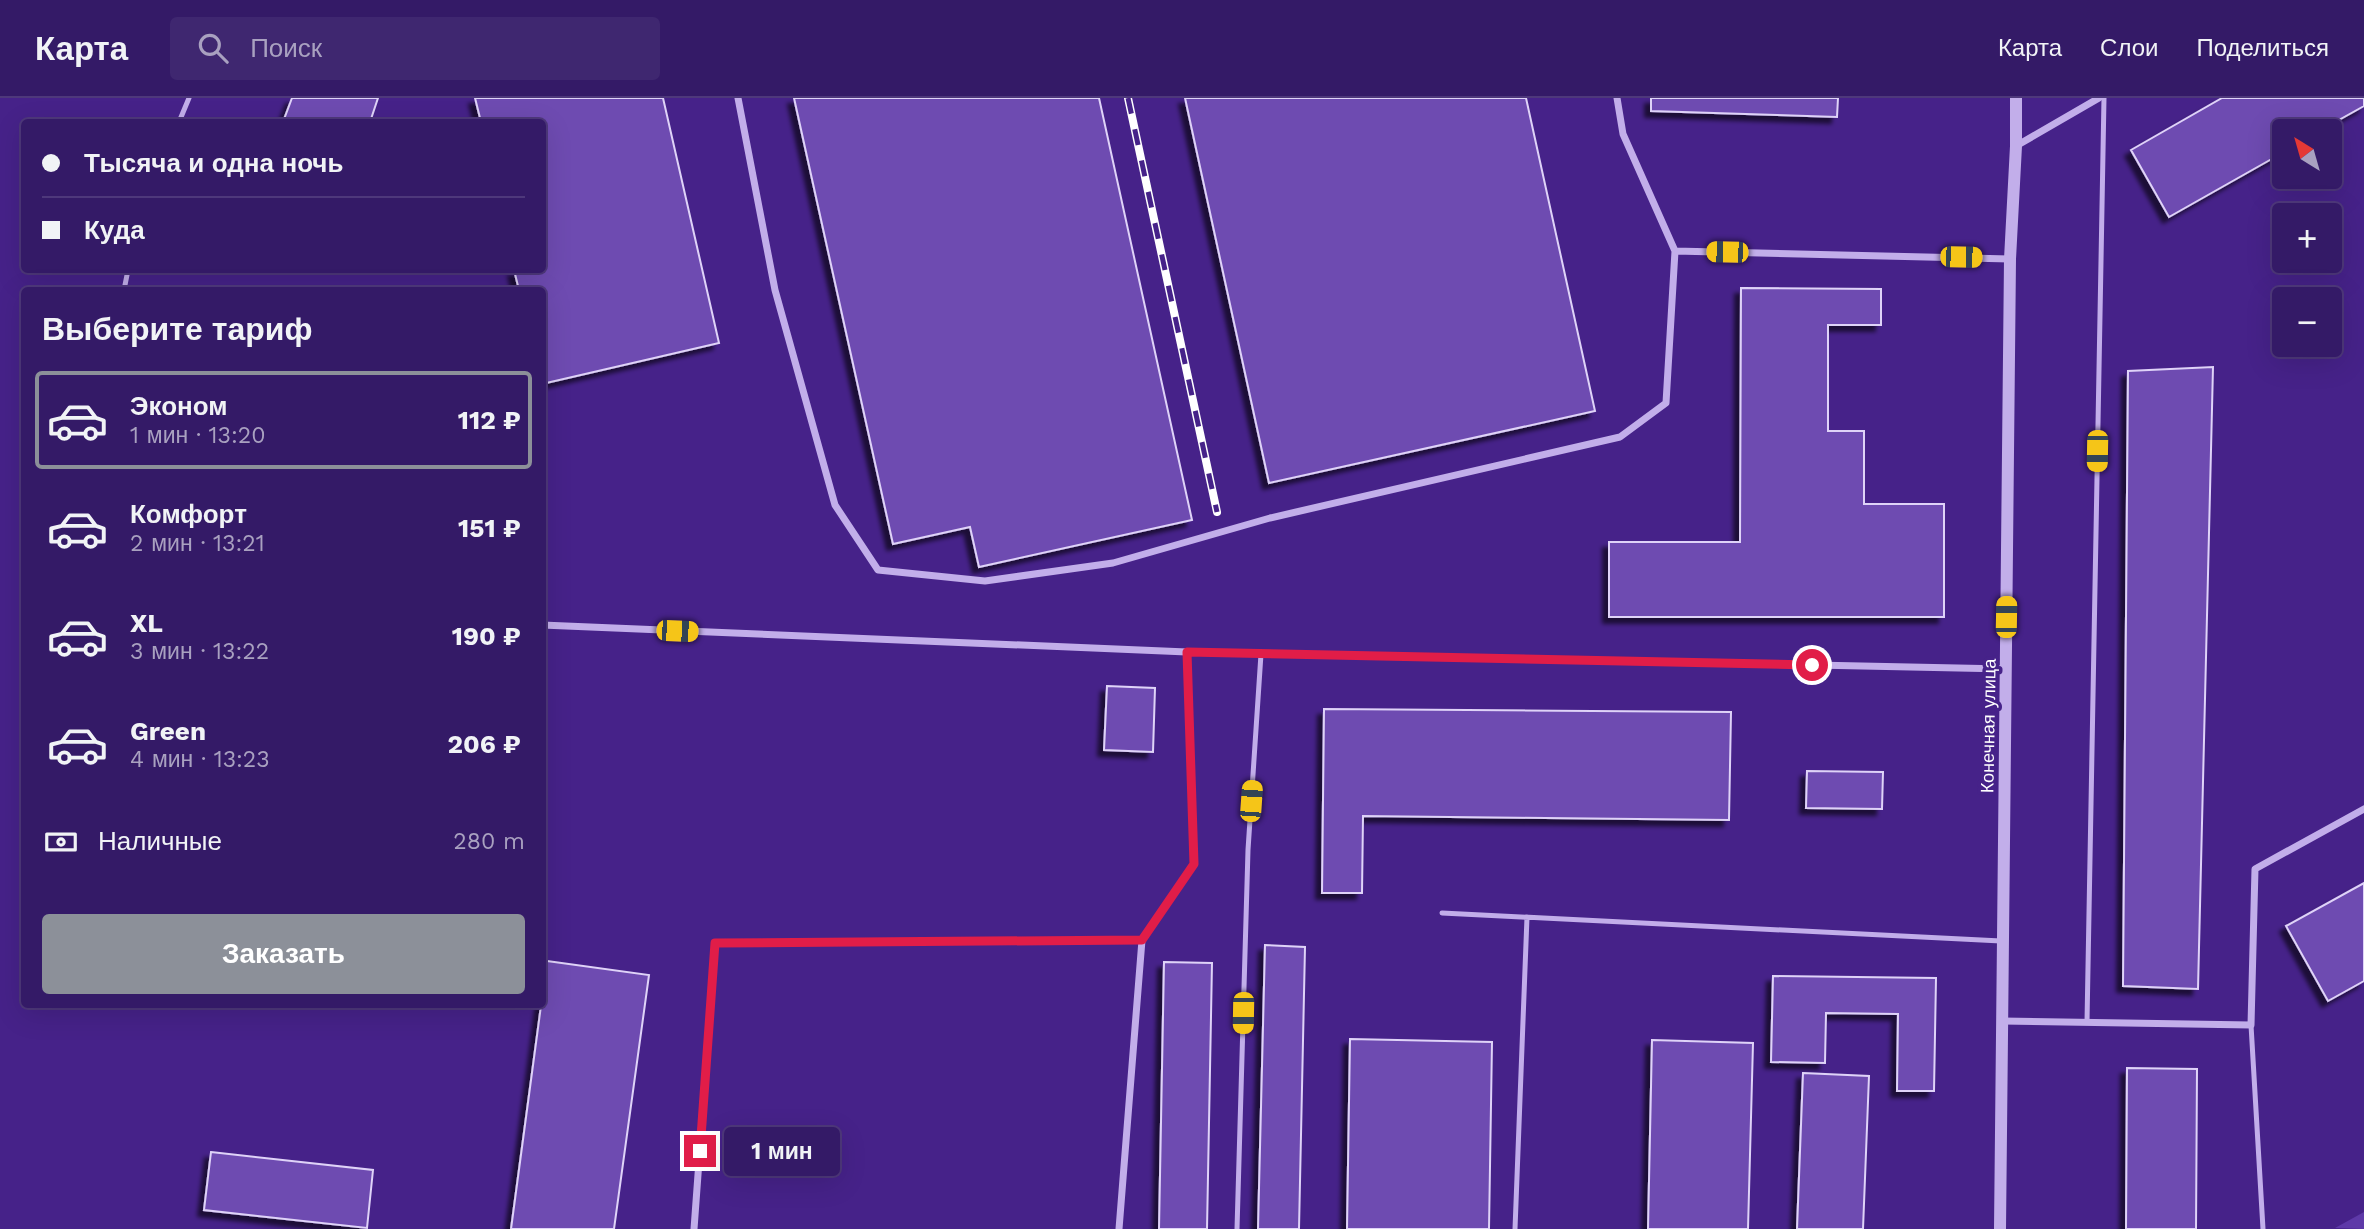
<!DOCTYPE html>
<html lang="ru">
<meta charset="utf-8">
<style>
body{margin:0;font-family:"Work Sans",sans-serif;background:#3f2770;color:#f1f3f6;height:100vh;display:flex;flex-direction:column;font-size:26px;white-space:nowrap}
*{box-sizing:border-box;margin:0}
p{font-size:23px;color:#a9a1c0}
.icon{flex:none;width:38px;height:38px;fill:none;stroke:currentColor;stroke-width:2;stroke-linecap:round;stroke-linejoin:round}
.map{position:relative;flex:1;overflow:hidden}
.side{position:absolute;left:21px;top:189px;width:525px;height:721px;display:flex;flex-direction:column;background:#341a67;border-radius:7px;box-shadow:0 7px 28px #0002,0 0 0 2px #4e387b}
.side>*{flex:none}
.banner{position:absolute;left:21px;top:21px;width:525px;height:154px;border-radius:7px;box-shadow:0 7px 28px #0002,0 0 0 2px #4e387b;display:grid;align-content:center;height:154px;padding:0 21px;background:#341a67}
.needle{width:46px;rotate:323deg}
.controls{position:absolute;left:2272px;top:21px;display:grid;gap:14px}
.controls a{display:grid;place-items:center;width:70px;height:70px;border-radius:7px;background:#341a67;box-shadow:0 7px 28px #0002,0 0 0 2px #4e387b;font-size:35px}
.end{position:absolute;width:32px;height:32px;margin:-16px;border:9px solid #e11d48;background:#fff;box-shadow:0 0 0 4px #fff}
.from{border-radius:50%}
.bubble{position:absolute;height:49px;border-radius:7px;background:#341a67;box-shadow:0 7px 28px #0002,0 0 0 2px #4e387b;font-size:23px;font-weight:700;line-height:49px;text-align:center}
.car{position:absolute;width:21px;height:42px;margin:-21px -10px;border-radius:9px;box-shadow:0 0 5px 2px #0007;background:linear-gradient(#f5c518 24%,#345 0 40%,#f5c518 0 76%,#345 0 86%,#f5c518 0)}
.banner b{display:flex;align-items:center;gap:24px;height:66px;font-size:26px}
.banner b+b{border-top:2px solid #4e387b}
.banner i{width:18px;height:18px;background:#f1f3f6}
ul{padding:0;list-style:none}
li{display:flex;align-items:center;gap:21px;height:98px;margin:0 14px 10px;padding:0 7px;border:4px solid transparent;border-radius:7px}
li div{flex:1}
li b{display:block;font-size:26px}
li em{font-style:normal;font-weight:700}
li.active{border-color:#8c9099}
li>.icon{width:63px;height:63px;stroke-width:1.5}
h2{padding:0 21px;font-size:32px;line-height:84px}
.pay{display:flex;align-items:center;gap:18px;height:77px;padding:0 21px;font-size:26px}
.pay p{margin-inline-start:auto}
.primary-button{display:flex;gap:14px;margin-top:auto;padding:14px 21px}
.primary-button a{flex:1;height:80px;border-radius:7px;background:#8c9099;color:#fff;font-size:28px;font-weight:700;line-height:80px;text-align:center}
header{display:flex;align-items:center;gap:42px;box-sizing:border-box;height:98px;padding:0 35px;background:#341a67;border-bottom:2px solid #4e387b}
header strong{font-size:33px}
nav{display:flex;gap:38px;margin-inline-start:auto;font-size:24px}
.search{width:490px;height:63px;background:#3f2770;display:flex;align-items:center;gap:18px;box-sizing:border-box;padding:0 24px;border-radius:7px;color:#a9a1c0;font-size:26px}
.map>svg:first-child{display:block}
.green{fill:#5e39a8}
.building{fill:#6e4bb1;stroke:#dfd3f8;stroke-width:2;filter:url(#shadow)}
.lines{fill:none;stroke-linecap:round;stroke-linejoin:round}
.service{stroke:#c2aeea;stroke-width:5}
.minor{stroke:#c2aeea;stroke-width:7}
.tertiary{stroke:#c2aeea;stroke-width:12}
.rail-casing{stroke:#fff;stroke-width:8}
.rail{stroke:#462289;stroke-width:5;stroke-dasharray:16;stroke-linecap:butt}
.route{stroke:#e11d48;stroke-width:9}
.labels{text-anchor:middle;dominant-baseline:central;stroke-width:7;stroke-linejoin:round;paint-order:stroke}
.street-label{font-size:18px;fill:#fff;stroke:#462289}
</style>
<header>
<strong>Карта</strong>
<div class="search"><svg class="icon" aria-label="search" viewBox="0 0 24 24"><circle cx="10" cy="10" r="6"/><path d="M15 15l6 6"/></svg>Поиск</div>
<nav><a>Карта</a><a>Слои</a><a>Поделиться</a></nav>
</header>
<div class="map">
<svg width="2364" height="1131" viewBox="0 0 2364 1131">
<defs>
<filter id="shadow"><feDropShadow dx="-6" dy="6" stdDeviation="2" flood-color="#0009"/></filter>
</defs>
<rect width="100%" height="100%" fill="#462289"/>
<path class="green" d="M2364 1114V1131L2335 1130Z"/>
<path class="building" d="M292 0H378L370 24H283Z
M475 0H663L719 245 542 286V192H519L514 172H542V24H481Z
M794 0H1099L1192 422 979 469 970 429 893 446Z
M1185 0H1526L1595 313 1269 385Z
M1651 0H1838L1837 19 1651 13Z
M2222 0H2364V8L2319 33H2284V54L2169 119 2131 52Z
M1741 190 1881 191V227H1828V333H1864V406H1944V519H1609V444H1740Z
M2213 269 2198 891 2123 888 2128 273Z
M1107 588 1155 590 1153 654 1104 652Z
M1324 611 1731 614 1729 722 1363 718 1362 795H1322Z
M1807 673 1883 674 1882 711 1806 710Z
M2364 785V883L2328 903 2286 828Z
M1265 847 1305 849 1299 1131H1258Z
M547 863 649 877 614 1131H511Z
M1164 864 1212 865 1207 1131H1159Z
M1773 878 1936 880 1934 993H1897L1898 916 1826 915 1825 965 1771 964Z
M1350 941 1492 944 1489 1131H1347Z
M1652 942 1753 945 1748 1131H1648Z
M2127 970 2197 971 2196 1131H2126Z
M1803 975 1869 978 1863 1131H1797Z
M211 1054 373 1072 367 1130 204 1112Z"/>
<g class="lines">
<path class="service" d="M179 24 189 0
M124 192 128 172
M1442 815 2001 843
M2087 924 2104 0
M2251 927 2263 1131
M1237 1131 1248 752 1261 556
M1515 1131 1527 819"/>
<path class="minor" d="M738 0 775 192 835 407 878 472 985 483 1113 465 1270 420 1620 339 1666 305 1675 153
M1617 0 1623 36 1675 153 2010 161
M2016 48 2099 0
M542 527 1187 554 2006 571
M2002 923 2251 927 2255 771 2364 711
M694 1131 715 845 1142 842
M1119 1131 1142 842 1194 766 1187 554"/>
<path class="tertiary" d="M2000 1131 2010 161 2016 48V0"/>
<defs>
<path id="rail" d="M1128 0 1217 414"/>
</defs>
<use href="#rail" class="rail-casing"/>
<use href="#rail" class="rail"/>
</g>
<g class="lines">
<path class="route" d="M700 1053 715 845 1142 842 1194 766 1187 554 1812 567"/>
</g>
<g class="labels">
<g class="street-label">
<text transform="translate(1988 628) rotate(-89)">Конечная улица</text>
</g>
</g>
</svg>
<div class="controls">
<a><svg class="needle" viewBox="-14 -14 28 28"><path d="M0-13l5 13h-10z" fill="#e53935"/><path d="M0 13l5-13h-10z" fill="#a9a1c0"/></svg></a>
<a>+</a>
<a>−</a>
</div>
<i class="end from" style="left:1812px;top:567px"></i>
<i class="end" style="left:700px;top:1053px"></i>
<div class="bubble" style="left:724px;top:1029px;width:116px">1 мин</div>
<i class="car" style="left:1727px;top:154px;rotate:271deg"></i>
<i class="car" style="left:1961px;top:159px;rotate:91deg"></i>
<i class="car" style="left:2097px;top:353px;rotate:181deg"></i>
<i class="car" style="left:2006px;top:519px;rotate:1deg"></i>
<i class="car" style="left:677px;top:533px;rotate:92deg"></i>
<i class="car" style="left:1251px;top:703px;rotate:4deg"></i>
<i class="car" style="left:1243px;top:915px;rotate:181deg"></i>
<div class="banner">
<b><i class="from"></i>Тысяча и одна ночь</b>
<b><i></i>Куда</b>
</div>
<section class="side">
<h2>Выберите тариф</h2>
<ul>
<li class="active"><svg class="icon" aria-label="car" viewBox="0 0 24 24"><path d="M5 17H2v-5l4-1 3-4h7l3 4 3 1v5h-3M9 17h6M6 11h13"/><circle cx="7" cy="17" r="2"/><circle cx="17" cy="17" r="2"/></svg><div><b>Эконом</b><p>1 мин · 13:20</p></div><em>112 ₽</em></li>
<li><svg class="icon" aria-label="car" viewBox="0 0 24 24"><path d="M5 17H2v-5l4-1 3-4h7l3 4 3 1v5h-3M9 17h6M6 11h13"/><circle cx="7" cy="17" r="2"/><circle cx="17" cy="17" r="2"/></svg><div><b>Комфорт</b><p>2 мин · 13:21</p></div><em>151 ₽</em></li>
<li><svg class="icon" aria-label="car" viewBox="0 0 24 24"><path d="M5 17H2v-5l4-1 3-4h7l3 4 3 1v5h-3M9 17h6M6 11h13"/><circle cx="7" cy="17" r="2"/><circle cx="17" cy="17" r="2"/></svg><div><b>XL</b><p>3 мин · 13:22</p></div><em>190 ₽</em></li>
<li><svg class="icon" aria-label="car" viewBox="0 0 24 24"><path d="M5 17H2v-5l4-1 3-4h7l3 4 3 1v5h-3M9 17h6M6 11h13"/><circle cx="7" cy="17" r="2"/><circle cx="17" cy="17" r="2"/></svg><div><b>Green</b><p>4 мин · 13:23</p></div><em>206 ₽</em></li>
</ul>
<div class="pay"><svg class="icon" aria-label="cash" viewBox="0 0 24 24"><path d="M3 7h18v10H3z"/><circle cx="12" cy="12" r="2"/></svg>Наличные<p>280 m</p></div>
<div class="primary-button"><a>Заказать</a></div>
</section>
</div>
